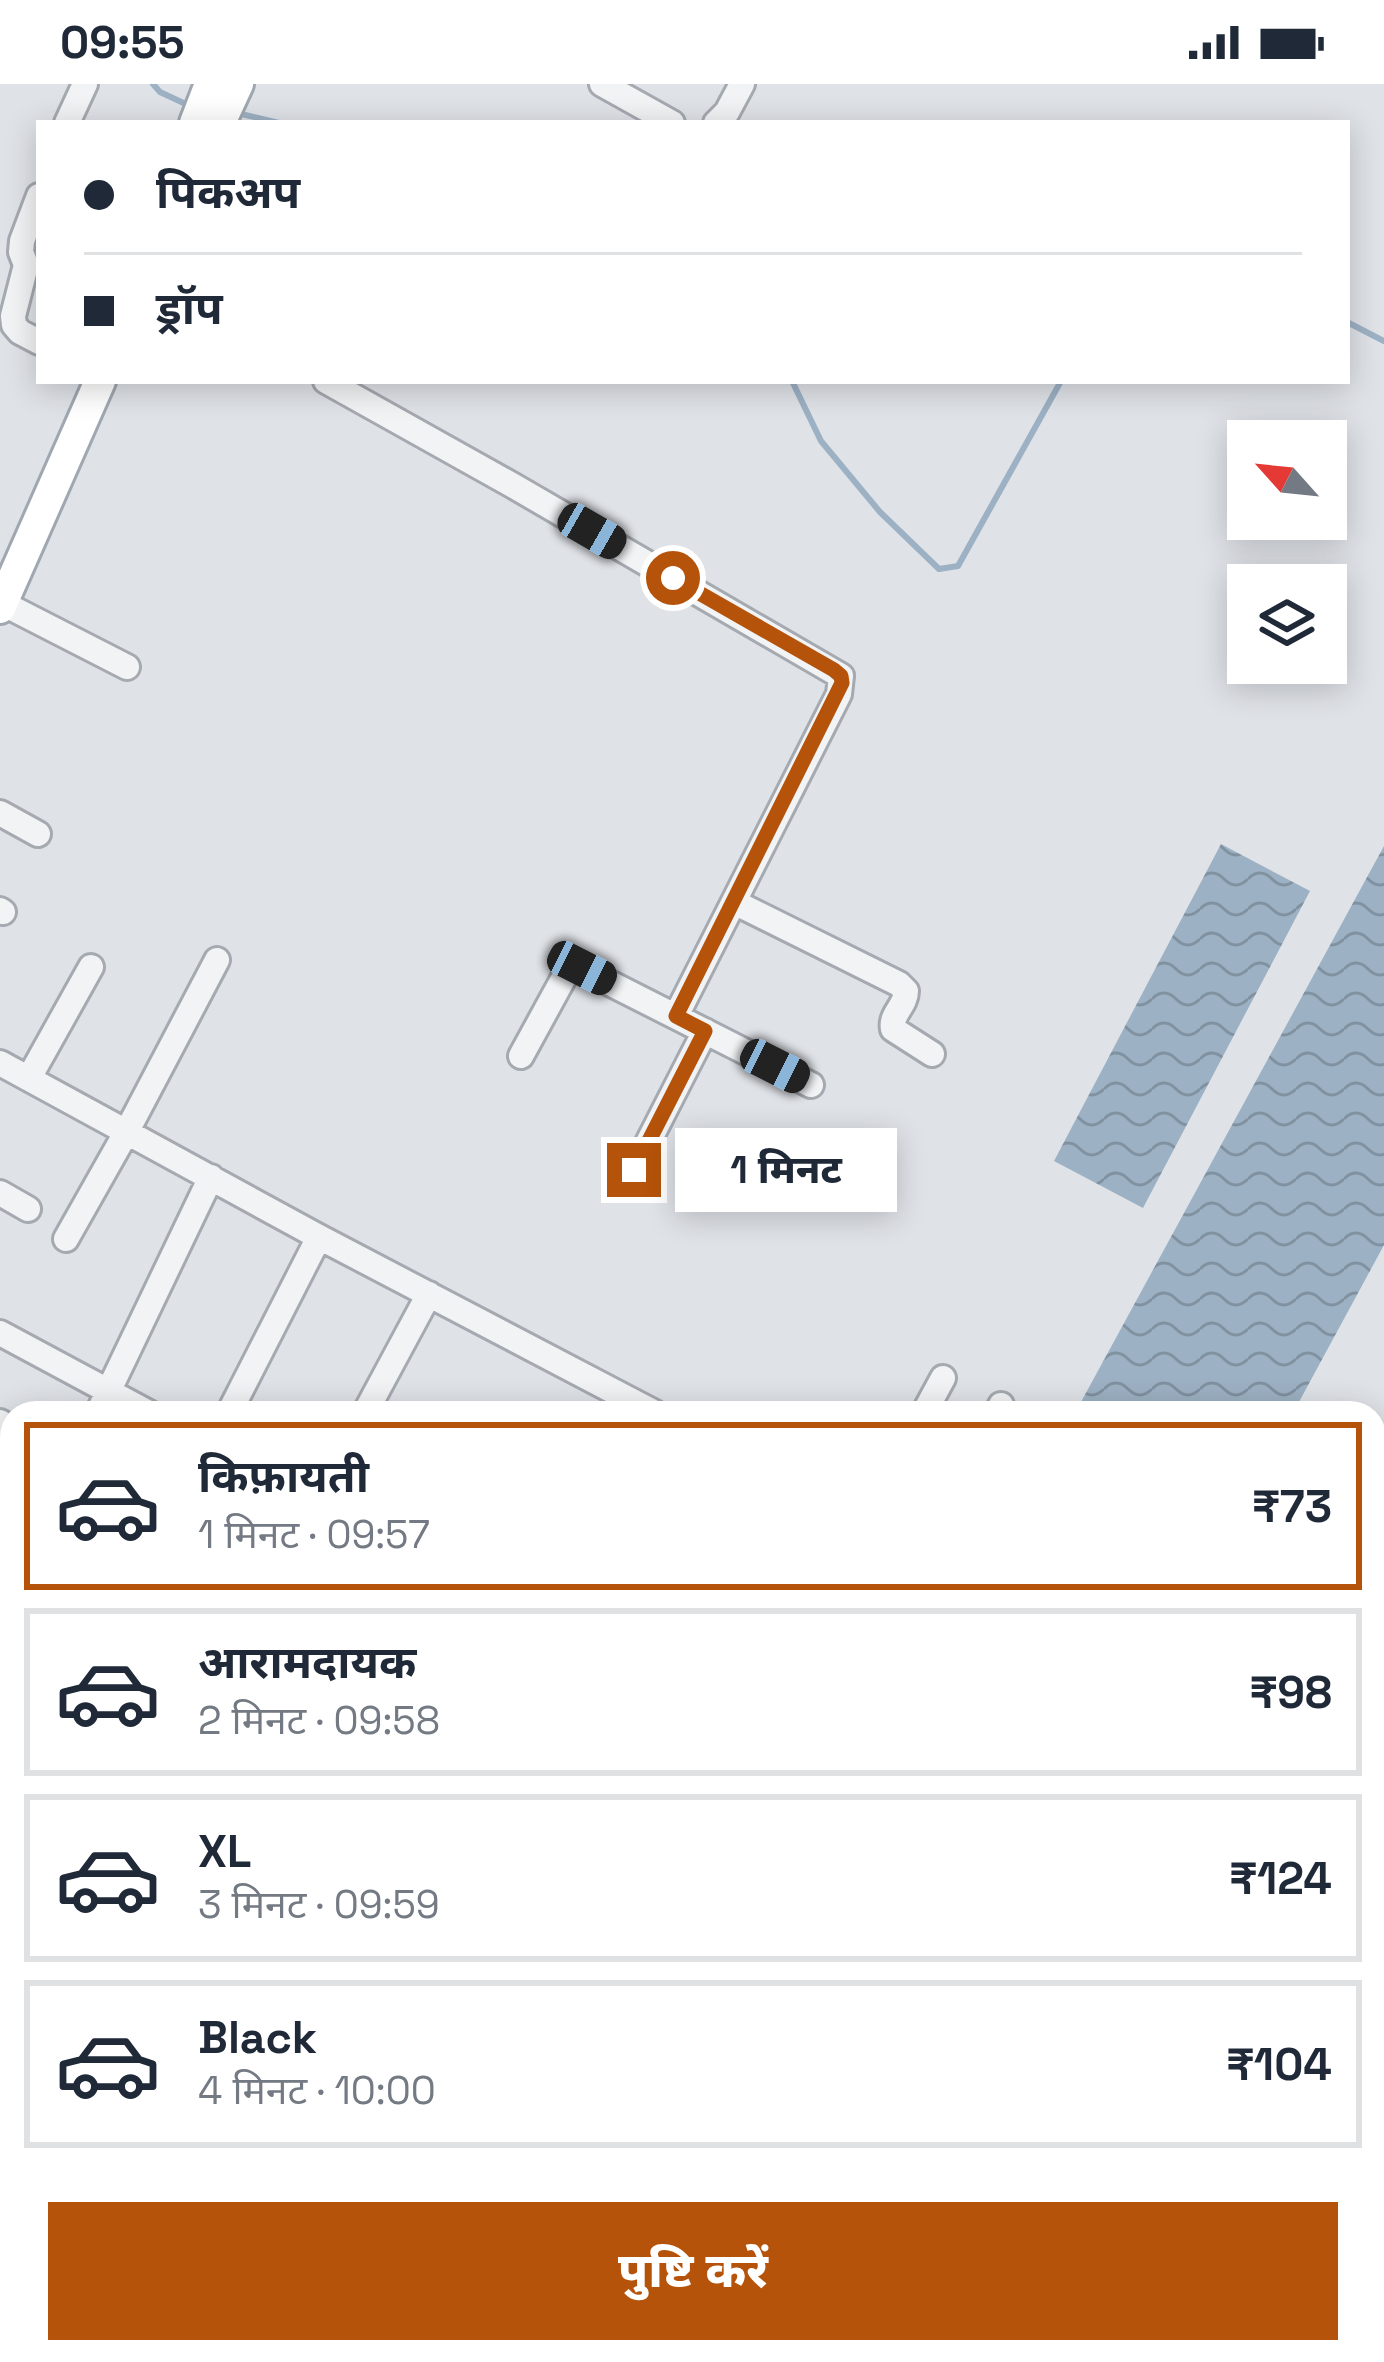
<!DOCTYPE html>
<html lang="hi">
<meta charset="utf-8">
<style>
body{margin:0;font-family:"Space Grotesk","Noto Sans Devanagari",sans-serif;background:#f6f6f7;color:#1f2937;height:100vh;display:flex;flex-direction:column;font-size:45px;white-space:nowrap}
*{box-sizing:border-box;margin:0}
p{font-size:39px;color:#747a83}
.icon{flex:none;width:66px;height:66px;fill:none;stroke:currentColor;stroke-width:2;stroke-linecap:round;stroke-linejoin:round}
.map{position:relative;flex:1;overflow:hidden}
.details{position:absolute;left:0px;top:1317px;width:1386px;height:963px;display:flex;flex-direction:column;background:#fff;border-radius:36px 36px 0 0;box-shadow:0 6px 30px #0003}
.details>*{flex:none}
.banner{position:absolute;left:36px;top:36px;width:1314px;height:264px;border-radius:0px;box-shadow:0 6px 30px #0003;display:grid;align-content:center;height:264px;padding:0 48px;background:#fff}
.needle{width:78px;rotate:297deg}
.controls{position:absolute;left:1227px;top:336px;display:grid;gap:24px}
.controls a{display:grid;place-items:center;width:120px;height:120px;border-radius:0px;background:#fff;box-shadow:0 6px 30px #0003;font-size:60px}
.end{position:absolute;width:54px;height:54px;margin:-27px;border:15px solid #b45309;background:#fff;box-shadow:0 0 0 6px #fff}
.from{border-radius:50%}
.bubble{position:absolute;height:84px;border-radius:0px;background:#fff;box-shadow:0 6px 30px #0003;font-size:39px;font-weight:800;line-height:84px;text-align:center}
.car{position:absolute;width:36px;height:72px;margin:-36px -18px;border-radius:15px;box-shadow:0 0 9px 3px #0007;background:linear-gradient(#222 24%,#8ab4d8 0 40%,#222 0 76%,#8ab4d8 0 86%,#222 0)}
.banner b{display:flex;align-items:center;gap:42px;height:114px;font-size:45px}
.banner b+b{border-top:3px solid #e0e1e3}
.banner i{width:30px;height:30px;background:#1f2937}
ul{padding:21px 0 0;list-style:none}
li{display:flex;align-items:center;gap:36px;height:168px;margin:0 24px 18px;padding:0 24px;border:6px solid #e0e1e3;border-radius:0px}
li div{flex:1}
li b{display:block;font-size:45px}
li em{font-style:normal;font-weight:800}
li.current{border-color:#b45309}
li>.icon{width:108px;height:108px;stroke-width:1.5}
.primary-button{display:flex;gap:24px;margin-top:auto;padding:24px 48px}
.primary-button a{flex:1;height:138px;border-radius:0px;background:#b45309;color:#fff;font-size:48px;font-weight:800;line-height:138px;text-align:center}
.status{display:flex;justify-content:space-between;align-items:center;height:84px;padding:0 60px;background:#fff;direction:ltr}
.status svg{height:33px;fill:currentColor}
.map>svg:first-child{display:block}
.water{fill:url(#water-waves)}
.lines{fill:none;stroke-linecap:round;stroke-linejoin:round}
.stream{stroke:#9db1c4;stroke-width:6}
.minor-casing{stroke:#a5a9b0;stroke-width:30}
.major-casing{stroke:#9fa7b1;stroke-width:36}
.minor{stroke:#f1f3f5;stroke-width:24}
.major{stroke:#fff;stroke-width:30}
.route{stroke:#b45309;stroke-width:15}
</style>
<div class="status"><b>09:55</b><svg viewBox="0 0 49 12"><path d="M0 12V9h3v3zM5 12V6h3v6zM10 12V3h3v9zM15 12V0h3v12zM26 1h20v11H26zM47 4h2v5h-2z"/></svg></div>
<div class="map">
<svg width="1384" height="2278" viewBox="0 0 1384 2278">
<defs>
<pattern id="water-waves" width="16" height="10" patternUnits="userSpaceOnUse" patternTransform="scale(3)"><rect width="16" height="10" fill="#9db1c4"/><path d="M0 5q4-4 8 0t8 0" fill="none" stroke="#8091a0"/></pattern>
</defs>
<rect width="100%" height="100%" fill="#dfe2e7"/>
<path class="water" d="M1221 760 1310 807 1143 1124 1054 1077Z
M1384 762V1161L1293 1329H1075Z"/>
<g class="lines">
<path class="stream" d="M153 0 160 8 190 22
M233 28 279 39
M1347 238 1384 257
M792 297 821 357 880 428 939 485 958 482 1061 297"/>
<defs>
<path id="minor" d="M602 0 672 39
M67 39 85 0
M716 39 727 28 742 0
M39 112 22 157 21 168 26 181 13 232 14 241 20 248 39 258
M326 297 512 401 841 592 839 610 676 932
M2 519 127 583
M0 729 38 750
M734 818 899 900 906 907C906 922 890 930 893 945L932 970
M0 826 3 828
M521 972 568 886 574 881 811 1001
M0 979 319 1153 655 1329
M29 994 91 883
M634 1086 705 947
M0 1109 28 1125
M66 1155 127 1047 217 876
M0 1249 149 1329
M98 1329 211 1093
M229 1329 319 1153
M365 1329 429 1210
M924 1329 943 1294
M997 1329 1001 1321
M0 1338 12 1345
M0 1444 12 1451
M0 1522 12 1498
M0 1550 12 1557
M0 1640 12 1646
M1374 1718 1384 1723
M0 1753 12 1759
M0 1884 12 1863
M1374 2022 1384 2003
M0 2072 12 2079
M1374 2120 1384 2125
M0 2138 12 2115
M1374 2204 1384 2186
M300 2268 318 2278
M796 2268 817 2278
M30 2278 35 2268
M103 2278 108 2268
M228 2278 233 2268
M360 2278 365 2268
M487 2278 493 2268
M597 2278 602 2268
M673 2278 678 2268
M973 2278 979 2268
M1060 2278 1065 2268
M1163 2278 1169 2268
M1240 2278 1245 2268
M1333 2278 1339 2268"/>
<path id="major" d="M195 39 210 0
M220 39 238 0
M0 524 100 297"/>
</defs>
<use href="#minor" class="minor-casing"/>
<use href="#major" class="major-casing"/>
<use href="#minor" class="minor"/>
<use href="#major" class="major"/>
</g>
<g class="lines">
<path class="route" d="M634 1086 705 947 676 932 842 599 841 592 834 586 673 494"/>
</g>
</svg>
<div class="controls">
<a><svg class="needle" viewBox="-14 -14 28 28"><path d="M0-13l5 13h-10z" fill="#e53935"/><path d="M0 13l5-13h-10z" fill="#747a83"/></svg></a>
<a><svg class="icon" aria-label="layers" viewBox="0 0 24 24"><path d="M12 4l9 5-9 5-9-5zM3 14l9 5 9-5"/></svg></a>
</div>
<i class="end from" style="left:673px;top:494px"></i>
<i class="end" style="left:634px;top:1086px"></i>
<div class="bubble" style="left:675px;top:1044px;width:222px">1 मिनट</div>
<i class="car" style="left:592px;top:447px;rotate:120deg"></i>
<i class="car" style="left:582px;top:884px;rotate:117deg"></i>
<i class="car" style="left:775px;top:982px;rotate:117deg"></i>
<div class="banner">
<b><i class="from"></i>पिकअप</b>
<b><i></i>ड्रॉप</b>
</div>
<section class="details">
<ul>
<li class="current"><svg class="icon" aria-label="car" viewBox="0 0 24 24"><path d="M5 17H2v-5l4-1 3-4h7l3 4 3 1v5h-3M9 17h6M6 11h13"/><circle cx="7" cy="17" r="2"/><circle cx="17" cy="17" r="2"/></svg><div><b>किफ़ायती</b><p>1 मिनट · 09:57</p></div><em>₹73</em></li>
<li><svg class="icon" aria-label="car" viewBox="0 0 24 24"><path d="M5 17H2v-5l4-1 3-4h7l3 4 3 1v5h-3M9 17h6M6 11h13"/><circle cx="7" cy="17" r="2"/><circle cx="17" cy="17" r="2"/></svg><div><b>आरामदायक</b><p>2 मिनट · 09:58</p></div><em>₹98</em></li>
<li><svg class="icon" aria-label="car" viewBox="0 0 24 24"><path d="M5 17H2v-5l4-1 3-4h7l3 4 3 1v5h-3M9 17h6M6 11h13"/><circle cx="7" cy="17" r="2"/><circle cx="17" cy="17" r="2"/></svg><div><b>XL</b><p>3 मिनट · 09:59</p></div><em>₹124</em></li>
<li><svg class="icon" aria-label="car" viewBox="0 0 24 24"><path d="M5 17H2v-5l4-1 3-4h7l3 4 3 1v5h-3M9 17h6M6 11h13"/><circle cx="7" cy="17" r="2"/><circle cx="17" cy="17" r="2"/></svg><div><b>Black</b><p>4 मिनट · 10:00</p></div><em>₹104</em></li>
</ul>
<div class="primary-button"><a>पुष्टि करें</a></div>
</section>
</div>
